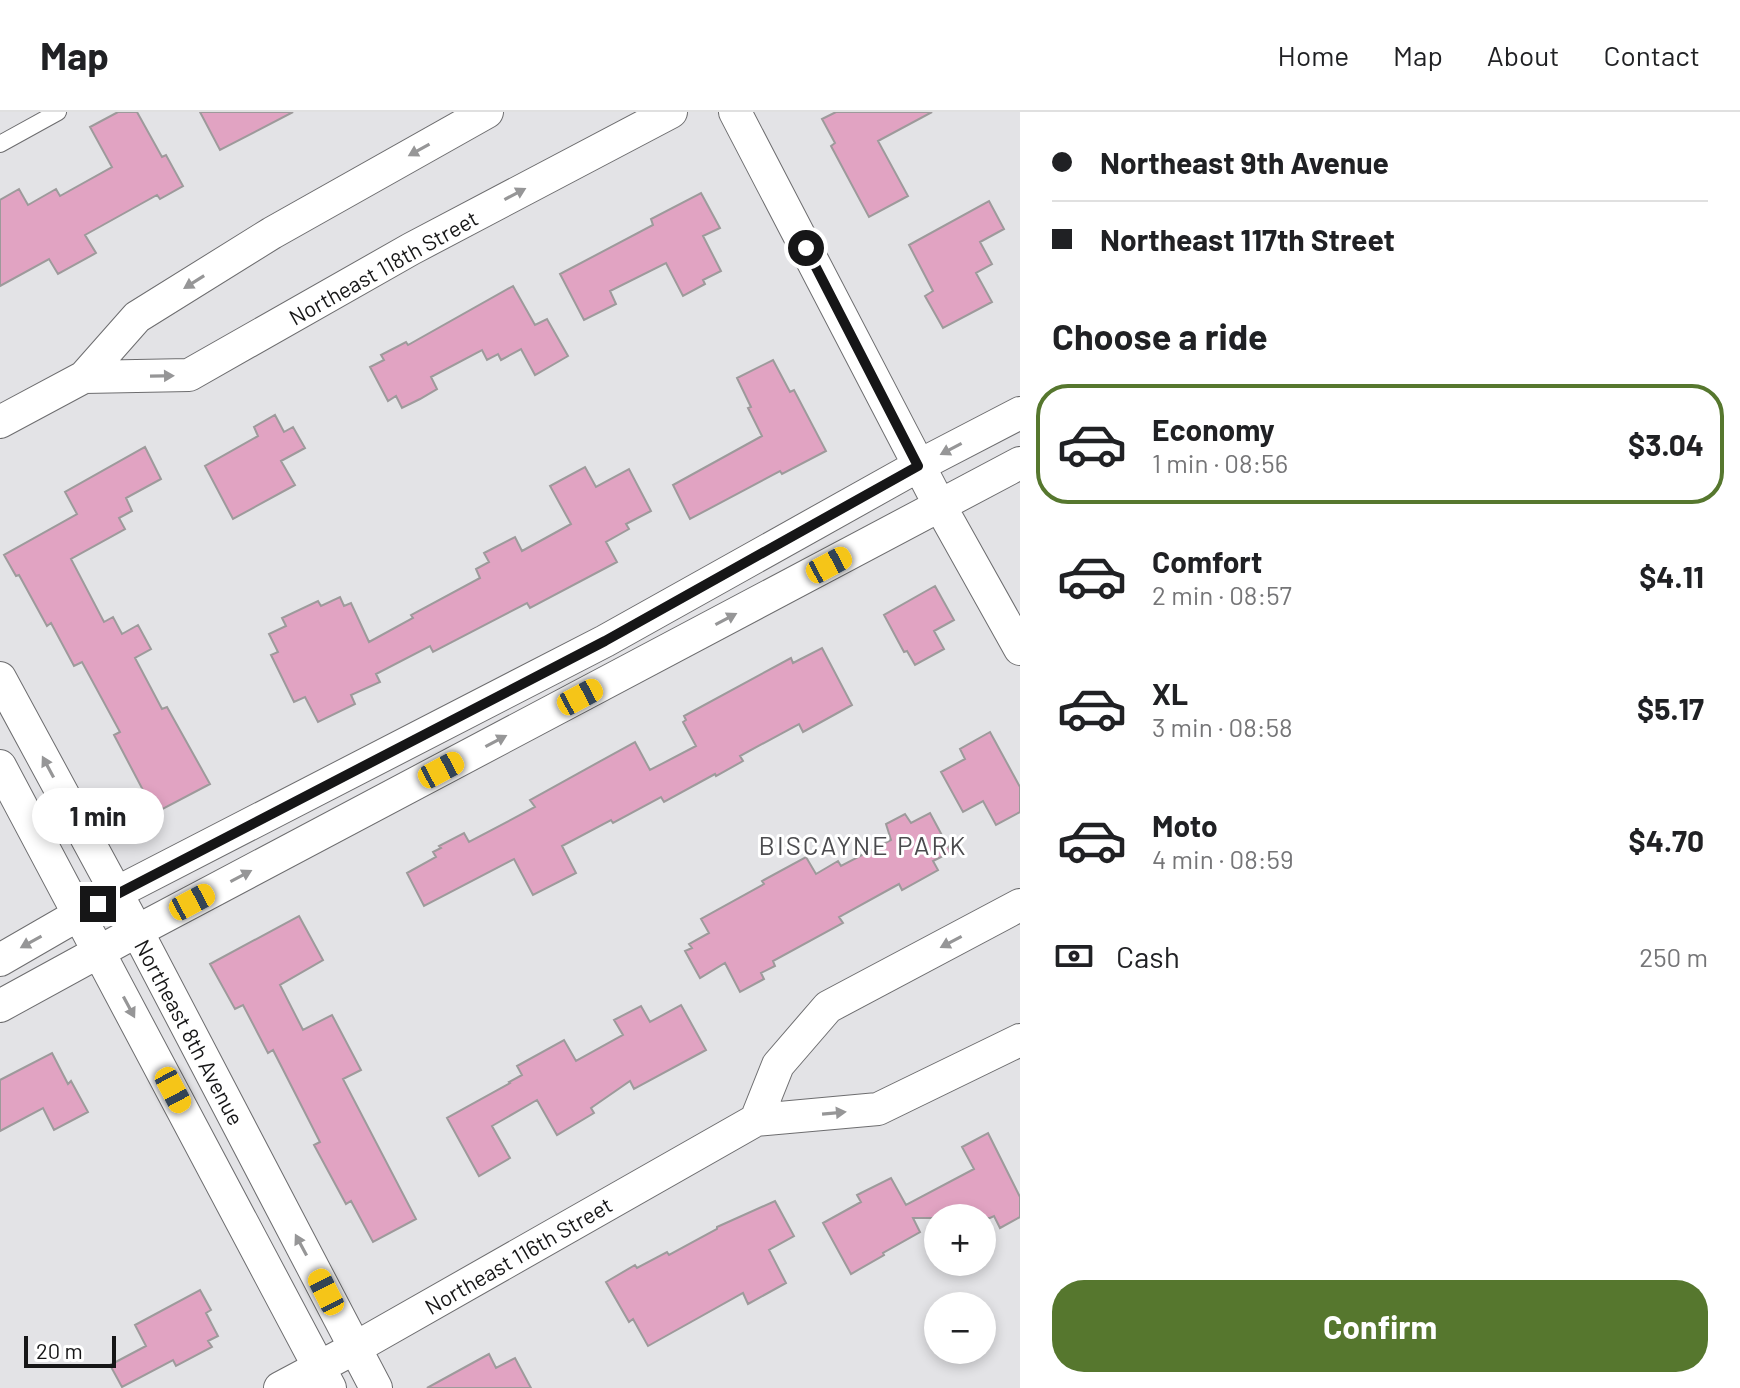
<!DOCTYPE html>
<meta charset="utf-8">
<style>
body{margin:0;font-family:Barlow,sans-serif;background:#f6f6f6;color:#202124;height:100vh;display:flex;flex-direction:column;font-size:30px;white-space:nowrap}
*{box-sizing:border-box;margin:0}
p{font-size:26px;color:#757577}
.icon{flex:none;width:44px;height:44px;fill:none;stroke:currentColor;stroke-width:2;stroke-linecap:round;stroke-linejoin:round}
.map{position:relative;flex:1;overflow:hidden}
.side{display:flex;flex-direction:column;background:#fff;width:720px}
.side>*{flex:none}
.top-card{display:grid;align-content:center;height:176px;padding:0 32px;background:#fff}
.buttons{position:absolute;left:924px;top:1092px;display:grid;gap:16px}
.buttons a{display:grid;place-items:center;width:72px;height:72px;border-radius:50%;background:#fff;box-shadow:0 4px 12px #0003;font-size:40px}
.scale{position:absolute;left:24px;bottom:20px;width:92px;box-sizing:border-box;padding-left:8px;border:4px solid #161617;border-top:0;font-size:22px;line-height:28px;white-space:nowrap;color:#161617;-webkit-text-stroke:6px #fff;paint-order:stroke}
.end{position:absolute;width:36px;height:36px;margin:-18px;border:10px solid #161617;background:#fff;box-shadow:0 0 0 4px #fff}
.from{border-radius:50%}
.bubble{position:absolute;height:56px;border-radius:28px;background:#fff;box-shadow:0 4px 12px #0003;font-size:26px;font-weight:700;line-height:56px;text-align:center}
.car{position:absolute;width:24px;height:48px;margin:-24px -12px;border-radius:10px;box-shadow:0 0 6px 2px #0007;background:linear-gradient(#f5c518 24%,#345 0 40%,#f5c518 0 76%,#345 0 86%,#f5c518 0)}
.top-card b{display:flex;align-items:center;gap:28px;height:76px;font-size:30px}
.top-card b+b{border-top:2px solid #e0e0e0}
.top-card i{width:20px;height:20px;background:#202124}
ul{padding:0;list-style:none}
li{display:flex;align-items:center;gap:24px;height:120px;margin:0 16px 12px;padding:0 16px;border:4px solid transparent;border-radius:32px}
li div{flex:1}
li b{display:block;font-size:30px}
li em{font-style:normal;font-weight:700}
li.on{border-color:#56772e}
li>.icon{width:72px;height:72px;stroke-width:1.5}
h2{padding:0 32px;font-size:36px;line-height:96px}
.pay{display:flex;align-items:center;gap:20px;height:88px;padding:0 32px;font-size:30px}
.pay p{margin-inline-start:auto}
.button{display:flex;gap:16px;margin-top:auto;padding:16px 32px}
.button a{flex:1;height:92px;border-radius:32px;background:#56772e;color:#fff;font-size:32px;font-weight:700;line-height:92px;text-align:center}
header{display:flex;align-items:center;gap:48px;box-sizing:border-box;height:112px;padding:0 40px;background:#fff;border-bottom:2px solid #e0e0e0}
header strong{font-size:38px}
nav{display:flex;gap:44px;margin-inline-start:auto;font-size:28px}
main{display:flex;flex:1;min-height:0}
.map>svg:first-child{display:block}
.building{fill:#e1a3c2;stroke:#9d9a9b;stroke-width:2}
.lines{fill:none;stroke-linecap:round;stroke-linejoin:round}
.lane-casing{stroke:#6d6d6f;stroke-width:18}
.street-casing{stroke:#6d6d6f;stroke-width:34}
.lane{stroke:#fff;stroke-width:16}
.street{stroke:#fff;stroke-width:32}
.oneway{fill:#969697}
.route{stroke:#161617;stroke-width:10}
.labels{text-anchor:middle;dominant-baseline:central;stroke-width:6;stroke-linejoin:round;paint-order:stroke}
.street-label{font-size:22px;fill:#161617;stroke:#fff}
.quarter-label{font-size:26px;letter-spacing:2px;fill:#4b4b4e;stroke:#fff}
</style>
<header>
<strong>Map</strong>
<nav><a>Home</a><a>Map</a><a>About</a><a>Contact</a></nav>
</header>
<main>
<div class="map">
<svg width="1020" height="1276" viewBox="0 0 1020 1276">
<rect width="100%" height="100%" fill="#e3e3e6"/>
<path class="building" d="M118 0H137L162 45 166 43 183 74 160 87 157 83 85 123 96 141 58 162 49 147 0 174V88L19 77 28 93 56 77 60 84 112 55 90 15Z
M200 0H293L220 38Z
M836 0H932L878 29 908 84 869 105 831 34 835 31 822 7Z
M701 81 720 116 703 124 721 159 703 168 705 172 683 184 666 151 610 179 616 192 584 208 560 162 653 113 651 107Z
M989 89 1004 117 980 130 992 152 976 161 992 190 943 216 925 184 933 179 909 133Z
M513 174 535 213 547 207 568 244 535 263 521 237 501 248 498 242 487 248 482 238 431 265 437 277 420 287 402 296 396 284 388 289 370 255 384 248 381 243 406 230 408 233Z
M773 248 790 280 794 278 826 339 782 362 780 359 690 407 673 373 762 324 748 296 751 295 737 266Z
M275 303 284 320 293 315 305 336 281 349 295 373 233 407 205 354 258 324 254 315Z
M145 335 161 367 126 386 132 399 119 406 125 417 71 447 104 510 113 505 122 522 138 513 151 537 135 546 162 597 167 595 210 672 155 701 114 623 120 620 82 550 74 554 51 511 47 514 19 463 16 464 4 443 77 402 65 380Z
M585 355 596 375 629 357 651 399 626 412 629 417 606 430 617 450 530 496 527 491 433 540 430 534 376 562 380 570 351 583 355 592 318 610 305 585 294 590 271 543 278 540 269 522 286 514 282 506 318 489 321 494 340 485 344 494 351 491 369 530 413 506 411 503 480 466 476 457 489 450 484 441 515 425 522 439 571 412 550 374Z
M935 474 954 508 934 519 944 537 915 553 907 539 904 540 884 503Z
M822 536 852 593 803 620 799 612 740 644 743 649 716 664 715 662 664 690 661 685 613 711 611 708 562 734 576 761 533 783 514 747 424 794 407 761 436 745 433 740 441 736 439 734 464 721 469 730 535 695 530 688 635 630 650 658 696 634 683 610 686 608 684 604 791 546 793 551Z
M990 620 1020 675V700L996 713 983 689 963 700 941 660 965 647 960 637Z
M930 701 951 740 933 749 938 758 902 778 899 772 839 805 843 811 773 849 775 854 761 861 764 867 740 880 725 851 700 866 685 839 692 836 689 832 709 821 701 807 764 772 762 769 806 745 816 762 838 749 841 754 891 728 886 712 905 702 911 711Z
M299 804 323 848 280 873 303 918 332 903 361 958 343 967 416 1107 373 1130 351 1089 346 1092 314 1033 320 1030 273 938 268 941 243 893 235 897 210 852Z
M681 893 706 938 634 977 630 969 591 996 594 1001 557 1023 537 988 492 1014 510 1046 479 1064 447 1006 510 971 509 970 522 963 517 954 564 928 576 949 623 923 614 908 641 894 650 910Z
M52 941 68 972 71 969 88 1000 54 1018 43 996 0 1019V968Z
M988 1021 1020 1085V1105L1000 1116 994 1104 990 1106H913L920 1120 883 1141 884 1143 851 1162 823 1111 861 1090 857 1083 891 1066 906 1093 974 1057 962 1035Z
M775 1089 794 1124 769 1138 786 1171 748 1192 743 1181 648 1234 633 1207 629 1210 606 1170 635 1153 637 1156 667 1140 669 1143 717 1117V1115Z
M200 1178 211 1198 206 1201 218 1224 208 1229 212 1235 176 1254 173 1248 122 1275 110 1253 146 1234 135 1213Z
M489 1242 496 1256 515 1246 531 1276H427Z"/>
<g class="lines">
<defs>
<path id="lane" d="M0 32 58 0"/>
<path id="street" d="M735 0 940 394 1020 537
M84 265 189 263 411 137 671 0
M0 310 84 265 137 205 272 121 487 0
M0 566 137 819 376 1276
M0 654 330 1276
M0 848 116 781 605 529 918 354 1020 301
M0 894 137 819 1020 351
M756 1008 778 953 828 895 1020 793
M280 1276 355 1236 756 1008 878 997 1020 928"/>
</defs>
<use href="#lane" class="lane-casing"/>
<use href="#street" class="street-casing"/>
<use href="#lane" class="lane"/>
<use href="#street" class="street"/>
</g>
<defs><path id="oneway-solid" d="M-6-.8H1V-3.2L6.5 0L1 3.2V.8H-6Z" transform="scale(2)"/></defs>
<g class="oneway">
<use href="#oneway-solid" transform="translate(419 38) rotate(151)"/>
<use href="#oneway-solid" transform="translate(515 82) rotate(-28)"/>
<use href="#oneway-solid" transform="translate(194 170) rotate(148)"/>
<use href="#oneway-solid" transform="translate(162 264) rotate(-1)"/>
<use href="#oneway-solid" transform="translate(951 337) rotate(152)"/>
<use href="#oneway-solid" transform="translate(726 507) rotate(-28)"/>
<use href="#oneway-solid" transform="translate(496 629) rotate(-28)"/>
<use href="#oneway-solid" transform="translate(48 655) rotate(-118)"/>
<use href="#oneway-solid" transform="translate(241 764) rotate(-28)"/>
<use href="#oneway-solid" transform="translate(31 830) rotate(151)"/>
<use href="#oneway-solid" transform="translate(951 830) rotate(152)"/>
<use href="#oneway-solid" transform="translate(129 895) rotate(62)"/>
<use href="#oneway-solid" transform="translate(834 1001) rotate(-5)"/>
<use href="#oneway-solid" transform="translate(301 1133) rotate(-118)"/>
</g>
<g class="lines">
<path class="route" d="M98 792 605 529 918 354 806 136"/>
</g>
<g class="labels">
<g class="street-label">
<text transform="translate(383 155) rotate(-29)">Northeast 118th Street</text>
<text transform="translate(190 920) rotate(62)">Northeast 8th Avenue</text>
<text transform="translate(518 1143) rotate(-30)">Northeast 116th Street</text>
</g>
<g class="quarter-label">
<text x="863" y="732">BISCAYNE PARK</text>
</g>
</g>
</svg>
<div class="buttons">
<a>+</a>
<a>−</a>
</div>
<div class="scale">20 m</div>
<i class="end from" style="left:806px;top:136px"></i>
<i class="end" style="left:98px;top:792px"></i>
<div class="bubble" style="left:32px;top:676px;width:132px">1 min</div>
<i class="car" style="left:829px;top:453px;rotate:62deg"></i>
<i class="car" style="left:580px;top:585px;rotate:62deg"></i>
<i class="car" style="left:441px;top:658px;rotate:62deg"></i>
<i class="car" style="left:192px;top:790px;rotate:62deg"></i>
<i class="car" style="left:173px;top:978px;rotate:152deg"></i>
<i class="car" style="left:326px;top:1180px;rotate:333deg"></i>
</div>
<section class="side">
<div class="top-card">
<b><i class="from"></i>Northeast 9th Avenue</b>
<b><i></i>Northeast 117th Street</b>
</div>
<h2>Choose a ride</h2>
<ul>
<li class="on"><svg class="icon" aria-label="car" viewBox="0 0 24 24"><path d="M5 17H2v-5l4-1 3-4h7l3 4 3 1v5h-3M9 17h6M6 11h13"/><circle cx="7" cy="17" r="2"/><circle cx="17" cy="17" r="2"/></svg><div><b>Economy</b><p>1 min · 08:56</p></div><em>$3.04</em></li>
<li><svg class="icon" aria-label="car" viewBox="0 0 24 24"><path d="M5 17H2v-5l4-1 3-4h7l3 4 3 1v5h-3M9 17h6M6 11h13"/><circle cx="7" cy="17" r="2"/><circle cx="17" cy="17" r="2"/></svg><div><b>Comfort</b><p>2 min · 08:57</p></div><em>$4.11</em></li>
<li><svg class="icon" aria-label="car" viewBox="0 0 24 24"><path d="M5 17H2v-5l4-1 3-4h7l3 4 3 1v5h-3M9 17h6M6 11h13"/><circle cx="7" cy="17" r="2"/><circle cx="17" cy="17" r="2"/></svg><div><b>XL</b><p>3 min · 08:58</p></div><em>$5.17</em></li>
<li><svg class="icon" aria-label="car" viewBox="0 0 24 24"><path d="M5 17H2v-5l4-1 3-4h7l3 4 3 1v5h-3M9 17h6M6 11h13"/><circle cx="7" cy="17" r="2"/><circle cx="17" cy="17" r="2"/></svg><div><b>Moto</b><p>4 min · 08:59</p></div><em>$4.70</em></li>
</ul>
<div class="pay"><svg class="icon" aria-label="cash" viewBox="0 0 24 24"><path d="M3 7h18v10H3z"/><circle cx="12" cy="12" r="2"/></svg>Cash<p>250 m</p></div>
<div class="button"><a>Confirm</a></div>
</section>
</main>
